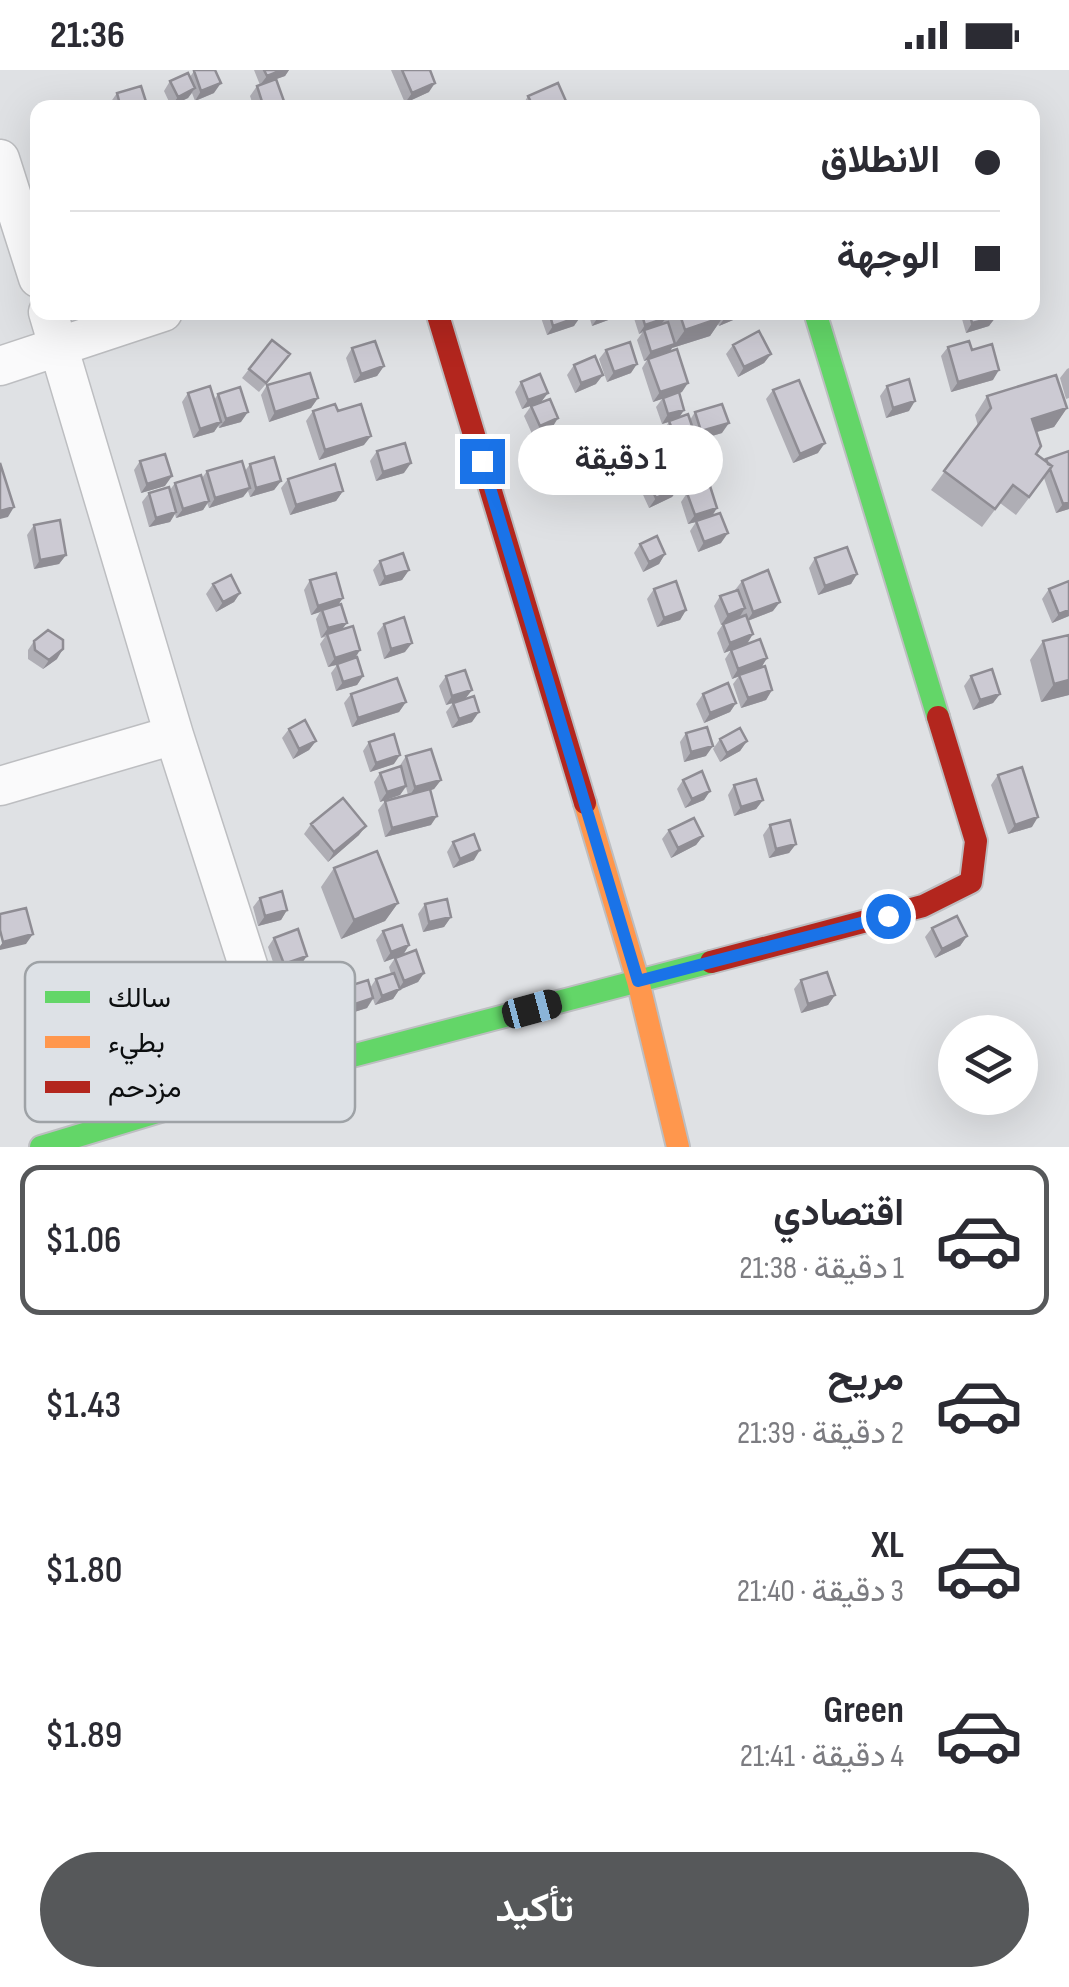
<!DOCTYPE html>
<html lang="ar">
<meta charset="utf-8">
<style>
body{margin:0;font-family:"Sofia Sans Condensed",Vazirmatn,sans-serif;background:#f7f7f7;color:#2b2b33;direction:rtl;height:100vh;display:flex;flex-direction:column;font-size:38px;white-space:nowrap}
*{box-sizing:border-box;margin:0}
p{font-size:32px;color:#7c7c81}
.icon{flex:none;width:55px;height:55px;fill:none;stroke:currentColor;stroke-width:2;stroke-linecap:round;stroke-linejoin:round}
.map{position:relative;height:1077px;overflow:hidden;direction:ltr}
.panel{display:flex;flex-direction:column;background:#fff;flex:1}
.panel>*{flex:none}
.hud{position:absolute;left:30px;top:30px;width:1010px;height:220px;border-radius:20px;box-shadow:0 10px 40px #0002;direction:rtl;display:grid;align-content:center;height:220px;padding:0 40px;background:#fff}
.fabs{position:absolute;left:938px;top:945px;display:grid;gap:20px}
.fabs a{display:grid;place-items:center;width:100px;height:100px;border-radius:50%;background:#fff;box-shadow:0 10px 40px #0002;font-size:50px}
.end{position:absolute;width:45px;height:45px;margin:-22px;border:12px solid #1a73e8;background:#fff;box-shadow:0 0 0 5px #fff}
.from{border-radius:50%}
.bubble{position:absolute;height:70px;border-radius:35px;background:#fff;box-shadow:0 10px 40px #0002;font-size:32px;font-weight:600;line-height:70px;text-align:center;direction:rtl}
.car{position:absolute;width:30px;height:60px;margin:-30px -15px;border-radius:12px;box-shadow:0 0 8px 2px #0007;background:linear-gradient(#222 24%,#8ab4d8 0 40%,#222 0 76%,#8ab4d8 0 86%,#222 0)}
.hud b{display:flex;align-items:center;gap:35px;height:95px;font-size:38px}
.hud b+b{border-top:2px solid #e1e1e2}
.hud i{width:25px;height:25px;background:#2b2b33}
ul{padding:18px 0 0;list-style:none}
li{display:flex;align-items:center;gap:30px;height:150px;margin:0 20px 15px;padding:0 20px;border:5px solid transparent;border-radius:20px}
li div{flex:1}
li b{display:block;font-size:38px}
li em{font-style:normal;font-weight:600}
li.on{border-color:#56585a}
li>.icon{width:90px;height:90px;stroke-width:1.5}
.primary-button{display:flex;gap:20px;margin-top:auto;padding:20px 40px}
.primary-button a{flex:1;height:115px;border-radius:60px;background:#56585a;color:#fff;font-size:40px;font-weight:600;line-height:115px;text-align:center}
.status{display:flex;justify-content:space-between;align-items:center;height:70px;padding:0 50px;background:#fff;direction:ltr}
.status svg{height:28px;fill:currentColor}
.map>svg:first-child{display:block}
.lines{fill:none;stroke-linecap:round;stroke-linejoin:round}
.street-casing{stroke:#bdbec1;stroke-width:41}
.fast-casing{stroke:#bdbec1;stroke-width:26}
.slow-casing{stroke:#bdbec1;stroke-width:26}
.jam-casing{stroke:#bdbec1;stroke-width:26}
.street{stroke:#fafafb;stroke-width:38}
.fast{stroke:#63d668;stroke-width:22}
.slow{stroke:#ff974d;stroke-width:22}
.jam{stroke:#b3261e;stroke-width:22}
.wall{fill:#afaeb5}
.shaded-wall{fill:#8f8d94}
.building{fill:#cccad3;stroke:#8f8d94;stroke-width:2.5}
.route{stroke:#1a73e8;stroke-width:12}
.key{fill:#dde1e6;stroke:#9ea2a6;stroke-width:2.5}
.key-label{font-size:28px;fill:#0c0e0f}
</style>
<div class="status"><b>21:36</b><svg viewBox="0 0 49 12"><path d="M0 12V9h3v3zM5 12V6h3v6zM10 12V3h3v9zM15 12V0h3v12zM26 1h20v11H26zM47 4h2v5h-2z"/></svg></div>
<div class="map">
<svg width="1069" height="1077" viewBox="0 0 1069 1077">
<rect width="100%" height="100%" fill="#dfe1e4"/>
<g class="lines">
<defs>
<path id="street" d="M0 89 38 208
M48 242 174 665 283 1004
M0 296 163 242
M0 716 174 665"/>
<path id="fast" d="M815 242 938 647
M41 1077 283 1004 711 892"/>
<path id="slow" d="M585 733 638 911 678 1077"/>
<path id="jam" d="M437 242 585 733
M711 892 923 836 971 812 976 771 938 647"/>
</defs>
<use href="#street" class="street-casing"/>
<use href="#fast" class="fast-casing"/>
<use href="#slow" class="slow-casing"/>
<use href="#jam" class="jam-casing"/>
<use href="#street" class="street"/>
<use href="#fast" class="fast"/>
<use href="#slow" class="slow"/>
<use href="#jam" class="jam"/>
</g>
<path class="wall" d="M254 0H289L285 6 276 9 285 34 282 38H254L250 26 257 16 260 15Z
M391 0H430L429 22 405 33Z
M194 1 214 23 195 31 192 23 188 28 171 36 164 21 170 11 190 7Z
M117 23 148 38H112L110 33Z
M528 26 569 38H522V36Z
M36 47 38 76H36L30 56Z
M539 242H579L574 256 547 265Z
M588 242H615L611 249 592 256Z
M632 242H752L719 256 718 254 710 266 672 278 670 281 682 322 679 323 684 340 679 348 690 350 695 342 722 363 695 371 694 367 689 375 710 408 703 418 678 423 677 420 672 427 649 438 639 416 646 406 675 410 669 387 674 380 670 381 663 361 669 352 662 354 656 337 662 329 653 332 642 298 647 290 644 291 637 270 642 263 639 264Z
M960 242H995L989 256 966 263Z
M733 275 771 284 764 293 738 307 726 284Z
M948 277 972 280 993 310 951 322 941 286Z
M352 278 384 296 377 306 354 313 346 288Z
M606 280 631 303 607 312 599 289Z
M283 294 259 322 242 308 249 299Z
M574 295 596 314 575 323 567 305Z
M1069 298V328L1066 329 1060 308 1067 299Z
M521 312 548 323 541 332 522 339 515 322Z
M267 315 318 328 311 338 269 352 261 325Z
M887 316 909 341 886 348 880 326Z
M773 320 818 383 793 393 766 329Z
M188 323 214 330 218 324 241 352 219 358 218 355 214 362 193 368 182 332Z
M987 326 1067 338 1054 357 1037 362 1036 384 1045 391 1046 389 1069 381V439L1056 443 1044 408 1016 445 1000 433 982 457 931 420 978 356 975 345Z
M531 336 552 358 533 366 524 346Z
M313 341H338L364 375 319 390 306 351Z
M377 381 404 403 376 411 370 391Z
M140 391 165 416 141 423 134 400Z
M250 394 281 411 274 420 250 427 248 421 243 427 209 438 207 433 203 440 176 448 175 444 170 452 149 457 142 432 149 423 170 420 175 413 202 408 207 401H245Z
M288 409 343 421 336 431 290 445 281 418Z
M687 423 712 446 721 473 698 482 690 461 696 452 688 454 681 432Z
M34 455 66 485 59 494 34 499 27 465Z
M640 474 665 484 659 494 643 502 634 483Z
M815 488 857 504 851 514 818 525 809 498Z
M380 491 409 500 402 510 379 516 373 500Z
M310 510 338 535 342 559 363 606 357 615 336 621 331 603 337 595 328 597 320 574 325 567 321 568 316 549 320 542 311 545 304 520Z
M742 511 773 541 748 551 747 574 724 583 717 563 723 554 721 555 714 536 720 526 735 520Z
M213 514 240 523 234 532 216 542 206 524Z
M654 519 686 540 680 550 657 557 647 529Z
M1049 519 1069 546 1052 553 1042 529Z
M384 554 405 582 384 589 377 563Z
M34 571 57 589 43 599 28 589V580Z
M1043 571 1069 625 1041 632 1030 590Z
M731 580 767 588 761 598 772 620 766 630 741 638 733 614 739 606 732 609 725 589Z
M446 606 472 620 465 629 472 652 452 658 446 642 453 633 446 635 439 616Z
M971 606 1000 624 993 633 973 640 964 616Z
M351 624 406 632 399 642 352 657 344 633Z
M703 624 736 633 730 642 704 653 696 634Z
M289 659 316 671 309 680 293 689 282 668Z
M686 663 706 686 684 692 680 672Z
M720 669 747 671 740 681 720 692 713 679Z
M369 672 394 694 370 702 363 681Z
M406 686 441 710 434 719 431 720V755L385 767 378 740 385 731 408 725 406 717 400 725 380 732 374 712 380 703 399 697Z
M998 705 1032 757 1008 764 991 715Z
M683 710 710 721 704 730 685 738 677 719Z
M734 715 763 730 756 739 734 746 728 725Z
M311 754 359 765 328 792 304 764Z
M770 755 796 774 789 783 769 788 763 765Z
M669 760 703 766 696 775 671 788 662 769Z
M453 772 474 790 453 798 447 782Z
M334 798 398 833 385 851 341 869 321 817Z
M260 828 287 840 281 850 258 856 253 837Z
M425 834 451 847 444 857 423 862 418 844Z
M932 858 967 866 960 876 935 888 925 867Z
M383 861 409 875 403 885 384 892 376 870Z
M274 868 300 896 277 904 268 877Z
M395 888 424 903 418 912 399 920 393 929 375 935 373 929 367 938 348 944 343 926 349 916 370 918 376 909 391 904 389 897Z
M801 910 835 925 828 935 801 943 794 919Z"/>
<path class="shaded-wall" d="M282 0H289L285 6 260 15 267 6Z
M221 13 214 23 195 31 201 21Z
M435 13 429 22 405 33 412 23Z
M195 18 188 28 171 36 178 27Z
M609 242H615L611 249 592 256 599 246Z
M729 242H752L719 256Z
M581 246 574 256 547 265 553 256Z
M723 247 710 266 672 278 669 283 644 291 651 282 675 274 685 260Z
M996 247 989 256 966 263 972 253Z
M666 248 659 257 644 260 639 264 645 255Z
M771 284 764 293 738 307 744 297Z
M637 294 631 303 607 312 614 302Z
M384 296 377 306 354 313 361 304Z
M999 300 993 310 951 322 958 312Z
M603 305 596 314 575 323 581 313Z
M688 313 682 322 653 332 660 322Z
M548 323 541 332 522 339 528 330Z
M318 328 311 338 269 352 275 342Z
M915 331 909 341 886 348 893 338Z
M1067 338 1054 357 1019 367 1032 349Z
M684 340 678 349 662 354 668 344Z
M248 342 241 352 219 358 226 349Z
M558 348 552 358 533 366 540 356Z
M221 352 214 362 193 368 200 359Z
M729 353 722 363 695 371 701 361Z
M695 365 689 375 670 381 677 372Z
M371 366 364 375 319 390 325 380Z
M825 373 818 383 793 393 800 384Z
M411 393 404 403 376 411 383 402Z
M172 406 165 416 141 423 147 414Z
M710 408 703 418 678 423 685 414Z
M281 411 274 420 250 427 256 418Z
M250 418 243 427 209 438 215 428Z
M679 418 672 427 649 438 656 428Z
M343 421 336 431 290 445 296 435Z
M209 431 203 440 176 448 183 439Z
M1069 432V439L1056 443 1063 434Z
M14 437 8 447 0 449V441Z
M717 438 711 448 688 454 695 445Z
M176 442 170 452 149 457 156 448Z
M728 463 721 473 698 482 704 472Z
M665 484 659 494 643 502 649 492Z
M66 485 59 494 34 499 40 490Z
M409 500 402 510 379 516 385 507Z
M857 504 851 514 818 525 825 516Z
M240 523 234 532 216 542 223 532Z
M343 528 336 538 322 540 320 542 311 545 318 536Z
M780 532 773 541 747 551 753 542Z
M745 538 739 548 721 555 728 545Z
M686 540 680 550 657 557 664 548Z
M1069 540V546L1052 553 1059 544Z
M347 553 340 562 327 564 321 568 328 558Z
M753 564 747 574 724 583 730 573Z
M412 573 405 582 384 589 391 579Z
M63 579 57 589 43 599 49 590Z
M360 580 354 590 328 597 335 588Z
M767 588 761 598 732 609 738 599Z
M363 606 357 615 336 621 343 612Z
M1069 610V625L1041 632 1054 614Z
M472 620 465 629 446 635 452 626Z
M772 620 766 630 741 638 748 628Z
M1000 624 993 633 973 640 980 630Z
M406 632 399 642 352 657 358 648Z
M736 633 730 642 704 653 710 643Z
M479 642 472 652 452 658 459 649Z
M316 671 309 680 293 689 299 679Z
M747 671 740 681 720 692 727 683Z
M713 676 706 686 684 692 691 682Z
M400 685 394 694 370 702 376 693Z
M441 710 434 719 409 727 415 717Z
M406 716 400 725 380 732 387 722Z
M710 721 704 730 685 738 692 729Z
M763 730 756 739 734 746 741 737Z
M437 746 431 755 385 767 392 758Z
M1038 747 1032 757 1008 764 1015 755Z
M366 756 359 765 328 792 334 782Z
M703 766 696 775 671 788 678 778Z
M796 774 789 783 769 788 776 779Z
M480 780 474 790 453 798 460 789Z
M398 833 385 851 341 869 354 850Z
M287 840 281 850 258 856 265 846Z
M451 847 444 857 423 862 429 852Z
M33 864 26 874 0 880V876L3 872Z
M967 866 960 876 935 888 942 879Z
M409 875 403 885 384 892 391 882Z
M307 886 300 896 277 904 284 894Z
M424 903 418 912 399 920 393 929 375 935 382 926 398 920 404 911Z
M835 925 828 935 801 943 808 934Z
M373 928 367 938 348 944 355 934Z"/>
<path class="building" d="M196 0H215L221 13 201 21 194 1Z
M264 0H282L267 6Z
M402 0H430L435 13 412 23Z
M188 3 195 18 178 27 170 11Z
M276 9 285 34 275 38H264L257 16Z
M558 13 569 38H534L528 26Z
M141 16 148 38H121L117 23Z
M549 242H579L581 246 553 256Z
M641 242H664L666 248 645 255Z
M679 242H721L723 247 685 260Z
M969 242H995L996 247 972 253Z
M668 252 675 274 651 282 644 260Z
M759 261 771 284 744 297 733 275Z
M272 270 290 284 266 313 249 299Z
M375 271 384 296 361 304 352 278Z
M969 271 972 280 992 274 999 300 958 312 948 277Z
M630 272 637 294 614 302 606 280Z
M677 279 688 313 660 322 648 289Z
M595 286 603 305 581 313 574 295Z
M310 303 318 328 275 342 267 315Z
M540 304 548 323 528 330 521 312Z
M1056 305 1067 338 1032 349 1041 376 1036 384 1052 396 1029 427 1013 415 995 439 944 401 991 338 987 326Z
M909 309 915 331 893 338 887 316Z
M799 310 825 373 800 384 773 320Z
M210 316 221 352 200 359 188 323Z
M240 317 248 342 226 349 218 324Z
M679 322 684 340 668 344 663 328Z
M550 329 558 348 540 356 531 336Z
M335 334 338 341 361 334 371 366 325 380 313 341Z
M722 334 729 353 701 361 695 342Z
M688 344 695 365 677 372 669 351Z
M700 372 710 408 685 414 676 378Z
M405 373 411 393 383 402 377 381Z
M1069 381V432L1063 434 1050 399 1052 396 1048 394 1046 389Z
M165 384 172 406 147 414 140 391Z
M274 387 281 411 256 418 250 394Z
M242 391 250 418 215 428 207 401Z
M0 393 14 437 0 441Z
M335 394 343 421 296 435 288 409Z
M668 396 679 418 656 428 646 406Z
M201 405 209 431 183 439 175 413Z
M710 416 717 438 695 445 687 423Z
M169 417 176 442 156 448 149 423Z
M720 443 728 463 704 472 696 451Z
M60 450 66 485 40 490 34 455Z
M657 466 665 484 649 492 640 474Z
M847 477 857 504 825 516 815 488Z
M403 483 409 500 385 507 380 491Z
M768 500 780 532 753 542 742 511Z
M336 503 343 528 318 536 310 510Z
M231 505 240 523 223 532 213 514Z
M676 511 686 540 664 548 654 519Z
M1069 511V540L1059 544 1049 519Z
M738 520 745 538 728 545 720 526Z
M341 534 347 553 328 558 322 540Z
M746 545 753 564 730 573 723 554Z
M404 547 412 573 391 579 384 554Z
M353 556 360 580 335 588 327 564Z
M48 560 63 570V579L49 590 35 580 34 571Z
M1069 565V610L1054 614 1043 571Z
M760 569 767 588 738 599 731 580Z
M357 587 363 606 343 612 337 594Z
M765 596 772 620 748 628 739 605Z
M992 599 1000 624 980 630 971 606Z
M465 600 472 620 452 626 446 606Z
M397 608 406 632 358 648 351 624Z
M728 613 736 633 710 643 703 624Z
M474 626 479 642 459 649 453 633Z
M305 650 316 671 299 679 289 659Z
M707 657 713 676 691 682 686 663Z
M740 658 747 671 727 683 720 669Z
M394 664 400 685 376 693 369 672Z
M431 679 441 710 415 717 406 686Z
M401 696 406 716 387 722 380 703Z
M1022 697 1038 747 1015 755 998 705Z
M702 701 710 721 692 729 683 710Z
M756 709 763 730 741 737 734 715Z
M430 719 437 746 392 758 385 731Z
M343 728 366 756 334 782 311 754Z
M694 748 703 766 678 778 669 760Z
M790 750 796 774 776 779 770 755Z
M474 764 480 780 460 789 453 772Z
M377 781 398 833 354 850 334 798Z
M282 821 287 840 265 846 260 828Z
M447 829 451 847 429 852 425 834Z
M26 838 33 864 3 872 0 860V844Z
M957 846 967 866 942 879 932 858Z
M402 855 409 875 391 882 383 861Z
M298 859 307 886 284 894 274 868Z
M416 880 424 903 404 911 395 888Z
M827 902 835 925 808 934 801 910Z
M394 903 400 919 382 926 376 909Z
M368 910 373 928 355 934 349 916Z"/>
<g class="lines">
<path class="route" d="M482 391 638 911 888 846"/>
</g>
<rect x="25" y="892" width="330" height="160" rx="15" class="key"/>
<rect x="45" y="921" width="45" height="12" fill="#63d668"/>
<rect x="45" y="966" width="45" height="12" fill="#ff974d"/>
<rect x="45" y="1011" width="45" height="12" fill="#b3261e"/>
<g class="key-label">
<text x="108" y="937">سالك</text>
<text x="108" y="982">بطيء</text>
<text x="108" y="1027">مزدحم</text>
</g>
</svg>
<div class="fabs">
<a><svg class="icon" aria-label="layers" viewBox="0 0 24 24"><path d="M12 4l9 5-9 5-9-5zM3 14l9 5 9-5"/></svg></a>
</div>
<i class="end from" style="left:888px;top:846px"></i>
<i class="end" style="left:482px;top:391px"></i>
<div class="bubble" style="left:518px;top:355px;width:205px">1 دقيقة</div>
<i class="car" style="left:532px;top:939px;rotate:75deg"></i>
<div class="hud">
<b><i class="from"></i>الانطلاق</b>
<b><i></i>الوجهة</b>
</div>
</div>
<section class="panel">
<ul>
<li class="on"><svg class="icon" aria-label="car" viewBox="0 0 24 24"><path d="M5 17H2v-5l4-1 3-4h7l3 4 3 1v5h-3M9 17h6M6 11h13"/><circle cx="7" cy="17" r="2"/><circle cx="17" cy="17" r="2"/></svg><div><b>اقتصادي</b><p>1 دقيقة · 21:38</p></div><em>$1.06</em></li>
<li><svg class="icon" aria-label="car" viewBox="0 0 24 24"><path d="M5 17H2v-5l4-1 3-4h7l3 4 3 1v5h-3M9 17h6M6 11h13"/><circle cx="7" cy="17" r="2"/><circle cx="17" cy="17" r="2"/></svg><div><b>مريح</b><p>2 دقيقة · 21:39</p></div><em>$1.43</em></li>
<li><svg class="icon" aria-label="car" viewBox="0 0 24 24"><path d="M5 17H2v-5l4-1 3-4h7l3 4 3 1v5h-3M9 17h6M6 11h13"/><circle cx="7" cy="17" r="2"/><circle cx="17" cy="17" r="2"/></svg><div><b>XL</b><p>3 دقيقة · 21:40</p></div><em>$1.80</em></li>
<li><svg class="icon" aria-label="car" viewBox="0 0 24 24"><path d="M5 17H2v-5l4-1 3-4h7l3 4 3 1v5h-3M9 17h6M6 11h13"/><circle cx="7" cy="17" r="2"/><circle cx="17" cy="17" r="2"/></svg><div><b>Green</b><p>4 دقيقة · 21:41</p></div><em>$1.89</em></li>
</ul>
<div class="primary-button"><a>تأكيد</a></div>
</section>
